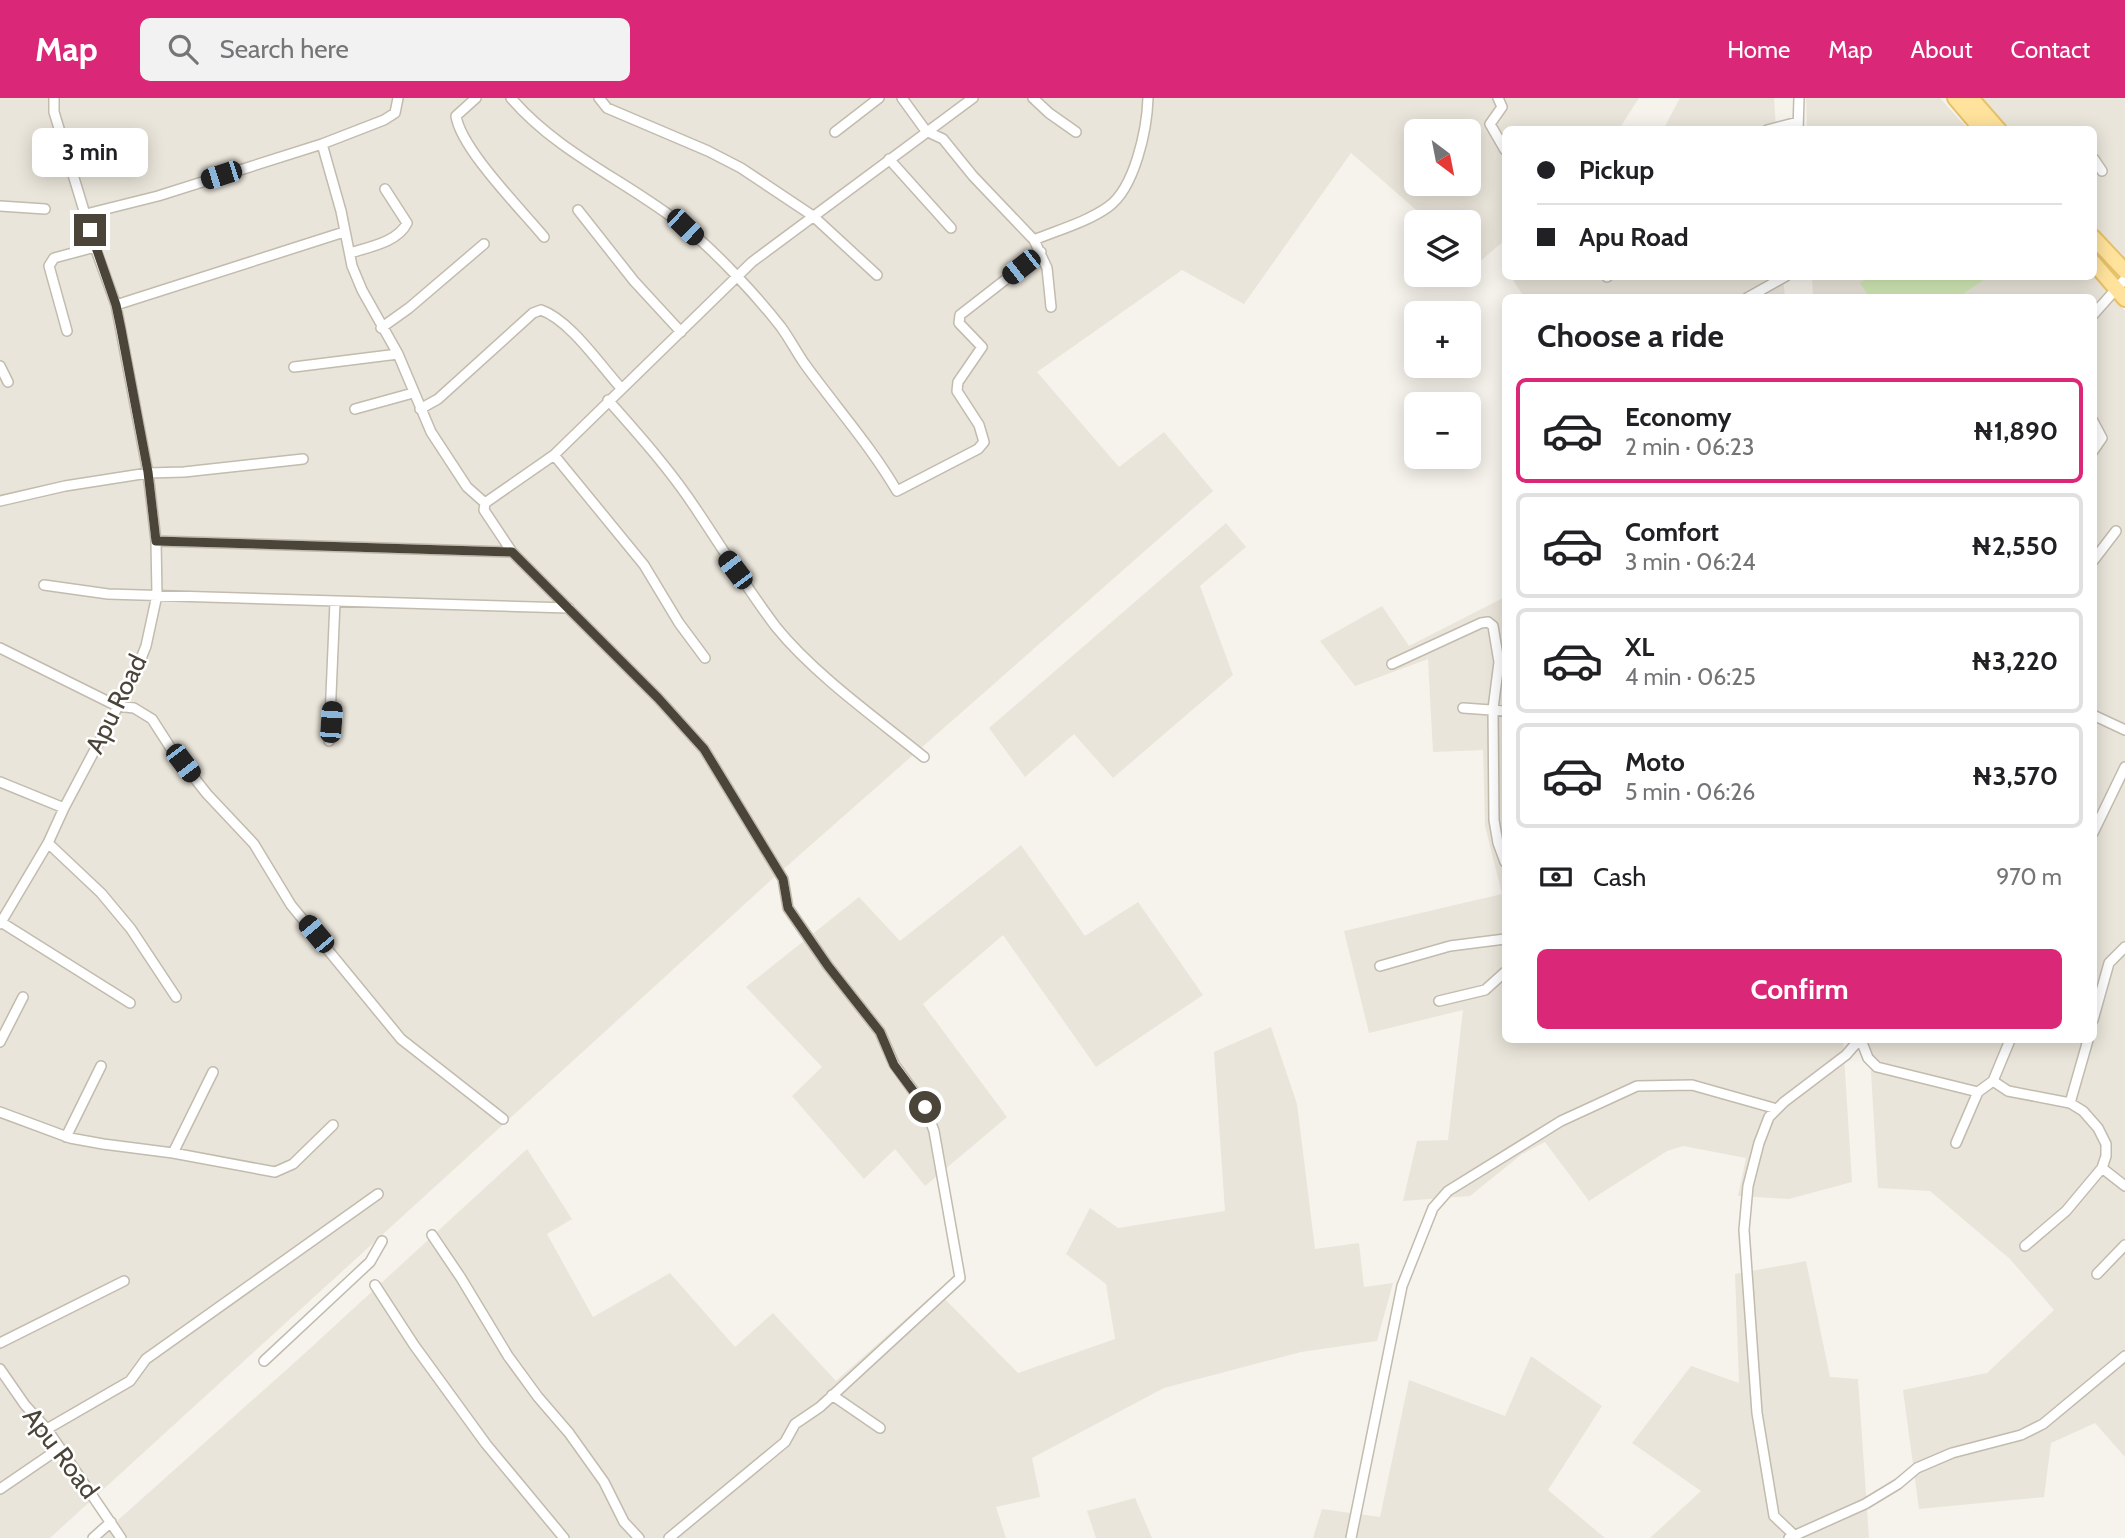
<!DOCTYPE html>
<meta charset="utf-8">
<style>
body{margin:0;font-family:Cabin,sans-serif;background:#f2f2f2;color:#202124;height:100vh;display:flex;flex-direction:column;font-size:26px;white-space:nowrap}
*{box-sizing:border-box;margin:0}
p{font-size:23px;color:#757577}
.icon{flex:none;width:38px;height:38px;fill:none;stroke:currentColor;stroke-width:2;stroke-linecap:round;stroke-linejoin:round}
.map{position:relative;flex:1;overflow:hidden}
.details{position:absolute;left:1502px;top:196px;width:595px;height:749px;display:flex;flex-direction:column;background:#fff;border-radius:10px;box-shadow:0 4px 18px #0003}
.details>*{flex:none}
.top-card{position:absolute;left:1502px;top:28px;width:595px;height:154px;border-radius:10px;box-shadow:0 4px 18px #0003;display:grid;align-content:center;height:154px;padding:0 35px;background:#fff}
.needle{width:46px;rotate:148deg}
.controls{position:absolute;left:1404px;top:21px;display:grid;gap:14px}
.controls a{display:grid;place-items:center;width:77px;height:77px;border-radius:10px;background:#fff;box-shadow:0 4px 18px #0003;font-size:35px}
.end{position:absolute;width:32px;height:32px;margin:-16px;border:9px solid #4b4439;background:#fff;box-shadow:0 0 0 4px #fff}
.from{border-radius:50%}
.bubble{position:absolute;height:49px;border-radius:10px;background:#fff;box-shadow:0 4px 18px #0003;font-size:23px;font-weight:700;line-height:49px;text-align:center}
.car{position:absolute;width:21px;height:42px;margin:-21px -10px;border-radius:9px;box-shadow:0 0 5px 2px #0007;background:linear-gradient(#222 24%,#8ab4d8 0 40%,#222 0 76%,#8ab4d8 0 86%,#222 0)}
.top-card b{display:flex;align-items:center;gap:24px;height:66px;font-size:26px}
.top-card b+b{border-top:2px solid #e0e0e0}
.top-card i{width:18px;height:18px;background:#202124}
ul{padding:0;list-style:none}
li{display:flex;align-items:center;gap:21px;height:105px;margin:0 14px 10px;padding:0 21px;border:4px solid #e0e0e0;border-radius:10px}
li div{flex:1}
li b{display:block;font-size:26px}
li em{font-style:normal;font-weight:700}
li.selected{border-color:#db2777}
li>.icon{width:63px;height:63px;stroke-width:1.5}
h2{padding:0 35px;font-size:32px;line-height:84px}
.pay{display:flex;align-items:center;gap:18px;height:77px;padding:0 35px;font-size:26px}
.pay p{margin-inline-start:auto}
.action{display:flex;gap:14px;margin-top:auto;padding:14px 35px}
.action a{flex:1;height:80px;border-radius:10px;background:#db2777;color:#fff;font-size:28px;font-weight:700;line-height:80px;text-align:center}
header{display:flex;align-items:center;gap:42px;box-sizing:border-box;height:98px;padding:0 35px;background:#db2777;color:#fff}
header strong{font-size:33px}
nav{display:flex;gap:38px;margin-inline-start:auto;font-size:24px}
.search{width:490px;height:63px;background:#f2f2f2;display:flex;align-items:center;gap:18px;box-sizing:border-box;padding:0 24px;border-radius:10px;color:#757577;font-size:26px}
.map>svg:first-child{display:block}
.residential{fill:#eae5da;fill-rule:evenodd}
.green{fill:#d2eab5}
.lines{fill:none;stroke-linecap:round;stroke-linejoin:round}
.minor-casing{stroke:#c2bbae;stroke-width:12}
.primary-casing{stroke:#e6c16a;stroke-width:18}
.minor{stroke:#fff;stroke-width:9}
.primary{stroke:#ffe39c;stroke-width:14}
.route{stroke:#4b4439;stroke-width:9}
.labels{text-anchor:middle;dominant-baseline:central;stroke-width:5;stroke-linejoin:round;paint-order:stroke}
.street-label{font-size:26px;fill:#4b4439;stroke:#fff}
</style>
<header>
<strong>Map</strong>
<div class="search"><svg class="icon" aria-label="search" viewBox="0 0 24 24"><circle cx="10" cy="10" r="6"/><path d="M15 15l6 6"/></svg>Search here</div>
<nav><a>Home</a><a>Map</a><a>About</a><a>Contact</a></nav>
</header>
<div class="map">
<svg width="2125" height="1440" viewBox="0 0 2125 1440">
<rect width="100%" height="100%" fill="#f6f3ec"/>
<path class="residential" d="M0 0H1639L1619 31 1505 32V142L1477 166 1468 158V124H1430L1351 55 1244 206 1182 172 1037 274 1119 369 1164 334 1213 393 770 783 50 1440H0ZM1416 33H1468V86H1416Z
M1680 0H1774L1776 31 1663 32Z
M1806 0H1940L1968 31H1807Z
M1981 0H2125V165L2093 128V32L2009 31Z
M2093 177 2125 213V1359L2095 1325 2051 1345 2044 1399 1919 1411 1903 1292 1987 1275 2054 1212 2010 1161 1930 1093 1878 1090 1869 942H2093V200L1813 199 1812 179 2093 178Z
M1511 179H1783L1785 199H1524Z
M1226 425 1246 449 1200 488 1233 577 1113 680 1074 636 1025 679 989 630Z
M1505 499V942H1843L1852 1084 1789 1101 1738 1098 1746 1060 1683 1048 1667 1053 1589 1103 1545 1044 1522 1056 1470 1098 1403 1103 1417 1043 1448 1042 1463 912 1369 935 1344 833 1502 796 1485 728 1483 652 1433 654 1428 561 1355 588 1320 543 1382 508 1409 548Z
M1021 747 1085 838 1138 804 1203 897 1096 969 1003 837 923 906 1007 1019 925 1088 895 1051 864 1081 792 998 822 969 746 889 859 799 900 843Z
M1271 929 1297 1006 1315 1151 1359 1145 1364 1189 1393 1185 1377 1243 1301 1254 1164 1290 1032 1360 1040 1399 996 1409 1006 1440H98L304 1256 527 1051 572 1121 547 1136 593 1219 670 1175 735 1249 773 1215 836 1283 937 1193 1018 1275 1115 1241 1106 1186 1066 1156 1090 1110 1118 1130 1225 1113 1214 954Z
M1806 1163 1830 1279 1858 1281 1869 1440H1650L1701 1393 1632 1345 1691 1268 1739 1285 1735 1176Z
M1531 1258 1602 1308 1548 1392 1605 1440H1313L1322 1411 1380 1419 1409 1282 1505 1318Z
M1135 1400 1152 1440H1096L1087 1413Z"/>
<path class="green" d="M1870 178H1987L1988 179 1958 199 1870 200 1860 185Z"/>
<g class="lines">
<defs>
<path id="minor" d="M476 0 456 18C461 51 521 111 544 139
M511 0C559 56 629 84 685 129 717 155 756 197 781 229 789 240 796 253 804 265 835 308 870 347 897 393L978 351 984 344 979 327 957 293 958 284 982 249 959 225 960 217 1041 154
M599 0 607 10 708 53 741 70 813 118 877 177
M902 0 926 33 943 41 973 78 1034 142 1047 170 1051 209
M1033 0 1049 15 1076 34
M1498 0 1502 9 1490 26 1505 52
M1767 32 1798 24
M1798 32 1799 0
M835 34 879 0
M322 46 341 113 352 168 362 192 398 256 431 334 467 389 485 405
M889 61 951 130
M2094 61 2102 73
M0 108 45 111
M578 112 634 183 681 234
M86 116 158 98 322 46 384 22 395 15 398 0
M1034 142C1058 132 1087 124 1108 109 1135 90 1147 31 1148 0
M350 155C369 149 398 144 407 125L385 91
M1607 179 1608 178
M1747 200 1786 178
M116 207 344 134
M2093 217 2125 181
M381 230 409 210 484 146
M67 233 49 168 54 160 95 149
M0 268 8 284
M294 269 398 256
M608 302C640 338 672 374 698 414 724 453 748 492 776 529 815 577 876 620 924 659
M355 311 413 295
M420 311 438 301 533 215 541 212C570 222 600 267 621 290
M2093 323 2102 340 2093 353
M554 357 644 467 679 525 705 560
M0 403 65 388 148 375 184 374 303 361
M156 443 512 454
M2093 463 2116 433
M44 487 108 496 569 510
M0 550 117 608 134 610 152 621 170 649 207 696 254 746 291 807 401 941 503 1021
M1392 566 1481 525 1488 524 1493 528 1499 564 1493 611 1494 722 1498 745 1505 764
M1463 610 1505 613
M2093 617 2125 632
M329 643 335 504
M0 684 64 710
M2093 735 2125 669
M48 745 101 795 131 831 176 899
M1 824 130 905
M0 826 48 745 64 710 134 578 146 548 157 497 156 443 148 375 116 207 95 149 54 14V0
M1380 868 1450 848 1505 841
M1439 903 1485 892 1505 874
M2093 922 2109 865 2125 849
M1861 942 1868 960 1877 969 1978 994
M0 944 23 899
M1993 983 2008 993 2070 1005 2083 1013 2098 1030 2106 1046V1058L2102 1070 2066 1113 2025 1148
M2070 1005 2088 942
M0 1014 70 1040 103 1046 173 1055 275 1074 293 1066 333 1027
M66 1039 101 968
M1956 1045 1978 994 1993 983 2010 942
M173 1055 213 974
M2102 1070 2125 1088
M432 1137 461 1180 508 1258 538 1299 569 1335 604 1384 624 1424 639 1440
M2097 1176 2125 1147
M375 1187 414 1247 486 1346 564 1440
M0 1245 124 1183
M264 1263 370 1164 382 1143
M0 1271 25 1307 47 1331 121 1440
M832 1297 880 1330
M47 1331 130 1283 146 1261 378 1096
M0 1391 60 1350
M1794 1437 1774 1418 1757 1315 1744 1132 1748 1088 1759 1045 1769 1019 1784 1004 1846 957 1859 942
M93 1440 111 1424
M669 1440 785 1344 795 1326 820 1309 960 1180 934 1033 925 1009 894 966 880 934 828 868 788 810 783 781 704 651 658 600 512 454 484 412 485 405 554 357 752 164 973 0
M1351 1440 1402 1188 1433 1110 1448 1093 1561 1023 1637 988 1692 987 1777 1011
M1789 1440 1865 1406 1898 1386 1917 1370 1952 1355 2021 1337 2043 1326 2125 1258"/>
<path id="primary" d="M1955 0 1982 32
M1971 0 1999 32
M2093 139 2125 173
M2093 164 2125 201"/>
</defs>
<use href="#minor" class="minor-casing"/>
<use href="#primary" class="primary-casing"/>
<use href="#minor" class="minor"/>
<use href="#primary" class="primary"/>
</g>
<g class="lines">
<path class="route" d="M90 132 116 207 121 231 148 374 156 443 512 454 658 600 704 651 783 781 788 810 828 868 880 934 894 967 925 1009"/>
</g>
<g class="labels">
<g class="street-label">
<text transform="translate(116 606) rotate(-64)">Apu Road</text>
<text transform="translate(61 1355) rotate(53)">Apu Road</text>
</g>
</g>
</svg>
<div class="controls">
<a><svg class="needle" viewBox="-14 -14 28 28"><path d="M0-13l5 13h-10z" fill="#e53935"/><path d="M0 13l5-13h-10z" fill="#757577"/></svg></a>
<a><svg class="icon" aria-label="layers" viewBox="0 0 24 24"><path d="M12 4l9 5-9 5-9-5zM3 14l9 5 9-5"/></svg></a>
<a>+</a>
<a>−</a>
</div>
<i class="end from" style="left:925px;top:1009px"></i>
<i class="end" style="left:90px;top:132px"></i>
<div class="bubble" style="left:32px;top:30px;width:116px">3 min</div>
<i class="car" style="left:221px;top:77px;rotate:252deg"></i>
<i class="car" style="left:685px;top:129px;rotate:134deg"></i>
<i class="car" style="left:1021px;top:169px;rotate:232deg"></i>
<i class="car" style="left:735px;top:472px;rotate:323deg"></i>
<i class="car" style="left:331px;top:624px;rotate:4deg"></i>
<i class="car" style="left:183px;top:665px;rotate:143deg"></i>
<i class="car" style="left:316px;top:836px;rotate:320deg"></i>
<div class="top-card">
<b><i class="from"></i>Pickup</b>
<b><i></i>Apu Road</b>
</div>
<section class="details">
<h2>Choose a ride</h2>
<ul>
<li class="selected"><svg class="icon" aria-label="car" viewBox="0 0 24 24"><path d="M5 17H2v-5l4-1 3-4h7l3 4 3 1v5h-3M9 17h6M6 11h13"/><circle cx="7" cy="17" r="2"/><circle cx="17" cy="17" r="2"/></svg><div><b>Economy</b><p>2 min · 06:23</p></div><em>₦1,890</em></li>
<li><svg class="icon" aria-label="car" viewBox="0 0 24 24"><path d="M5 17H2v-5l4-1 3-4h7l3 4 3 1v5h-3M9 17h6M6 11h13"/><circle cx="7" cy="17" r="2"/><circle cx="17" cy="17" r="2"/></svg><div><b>Comfort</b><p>3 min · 06:24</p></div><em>₦2,550</em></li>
<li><svg class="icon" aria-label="car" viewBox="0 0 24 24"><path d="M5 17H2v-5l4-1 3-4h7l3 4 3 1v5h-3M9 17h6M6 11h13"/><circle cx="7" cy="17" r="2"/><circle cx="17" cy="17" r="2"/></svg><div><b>XL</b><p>4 min · 06:25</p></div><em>₦3,220</em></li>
<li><svg class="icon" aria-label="car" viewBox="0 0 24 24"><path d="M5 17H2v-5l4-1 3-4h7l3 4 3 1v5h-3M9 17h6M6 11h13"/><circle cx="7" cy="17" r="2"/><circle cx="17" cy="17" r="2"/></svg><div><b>Moto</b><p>5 min · 06:26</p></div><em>₦3,570</em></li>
</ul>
<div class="pay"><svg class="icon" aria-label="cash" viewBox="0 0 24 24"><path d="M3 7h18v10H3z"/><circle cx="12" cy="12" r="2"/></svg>Cash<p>970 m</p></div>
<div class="action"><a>Confirm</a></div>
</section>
</div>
